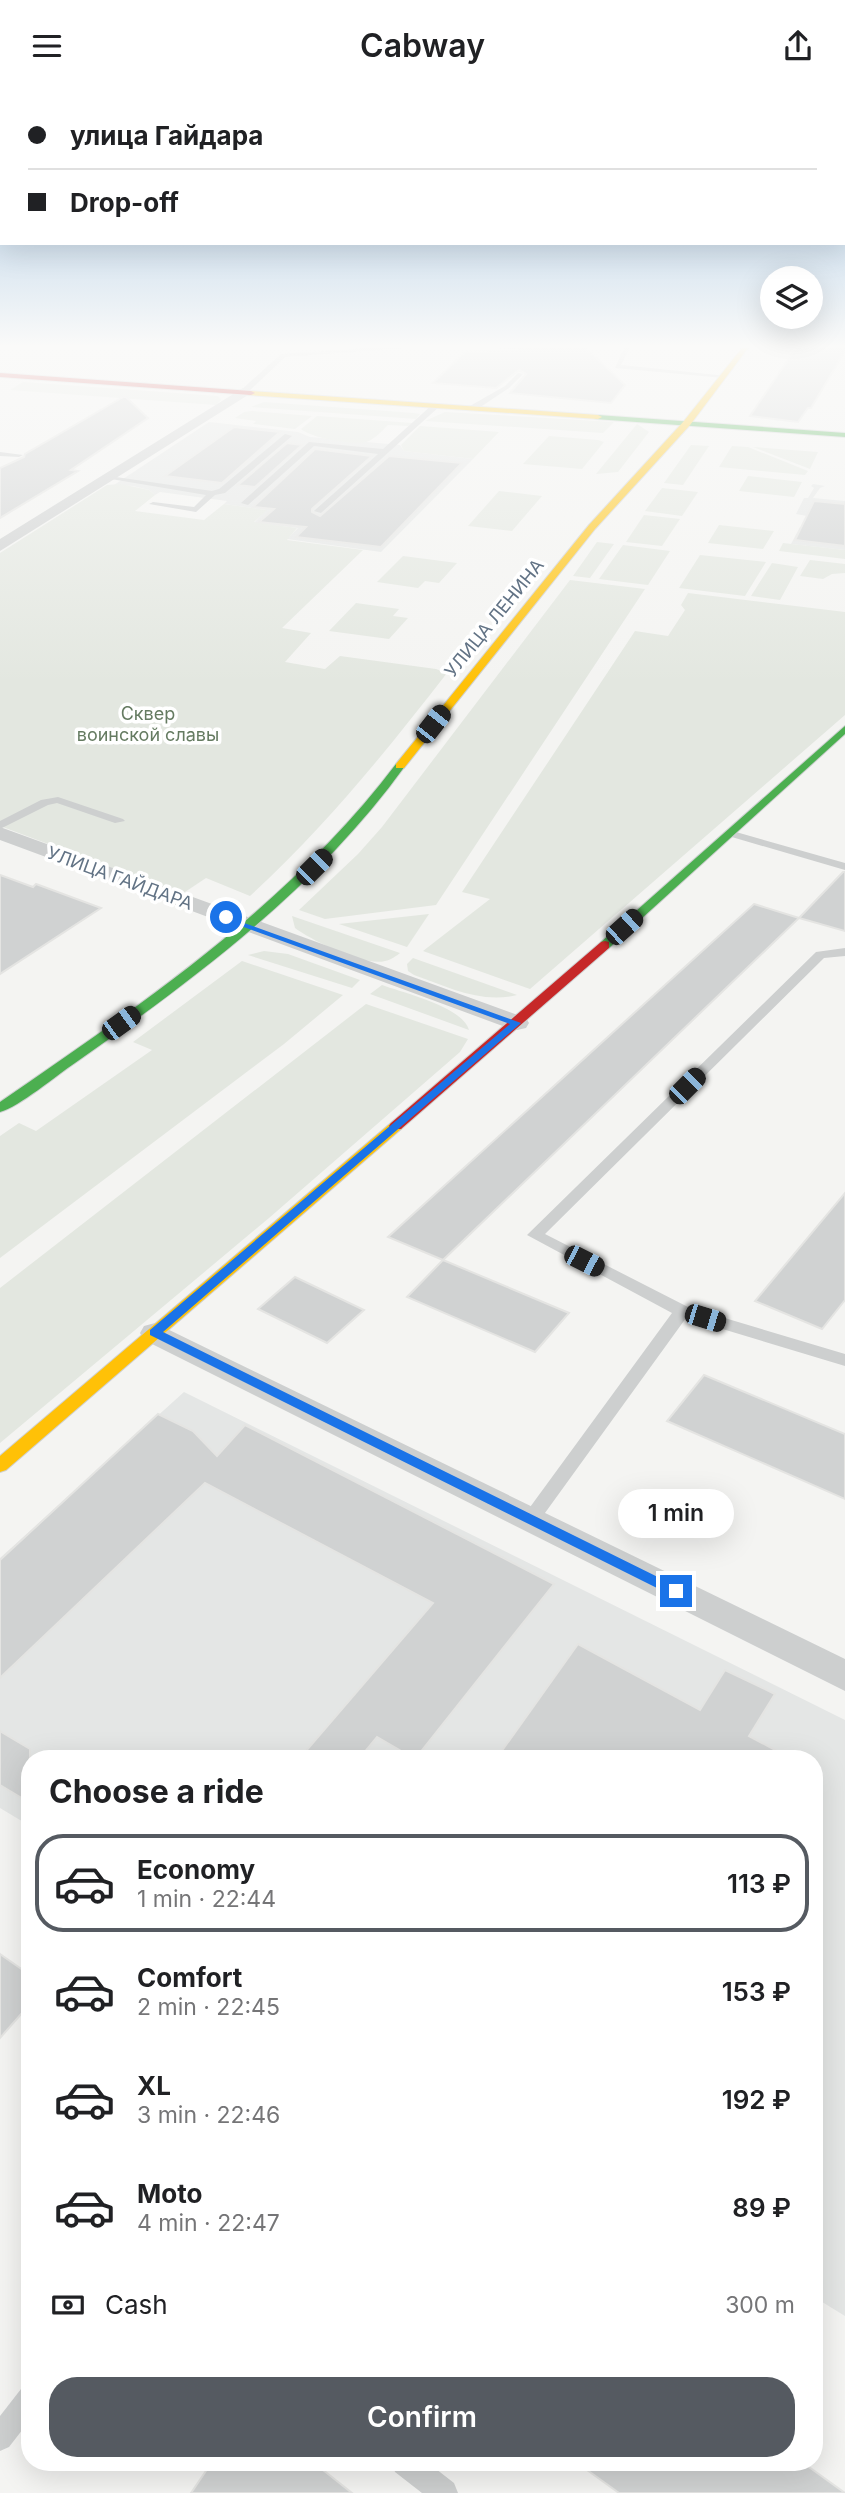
<!DOCTYPE html>
<meta charset="utf-8">
<style>
body{margin:0;font-family:Inter,sans-serif;background:#f6f6f6;color:#202124;height:100vh;display:flex;flex-direction:column;font-size:26px;white-space:nowrap}
*{box-sizing:border-box;margin:0}
p{font-size:23px;color:#757577}
.icon{flex:none;width:38px;height:38px;fill:none;stroke:currentColor;stroke-width:2;stroke-linecap:round;stroke-linejoin:round}
.map{position:relative;flex:1;overflow:hidden}
.details{position:absolute;left:21px;top:1659px;width:802px;height:721px;display:flex;flex-direction:column;background:#fff;border-radius:28px;box-shadow:0 7px 28px #0002}
.details>*{flex:none}
.hud{position:absolute;left:0px;top:0px;width:845px;height:154px;box-shadow:0 7px 28px #0002;display:grid;align-content:center;height:154px;padding:0 28px;background:#fff}
.tools{position:absolute;left:760px;top:175px;display:grid;gap:14px}
.tools a{display:grid;place-items:center;width:63px;height:63px;border-radius:50%;background:#fff;box-shadow:0 7px 28px #0002;font-size:35px}
.end{position:absolute;width:32px;height:32px;margin:-16px;border:9px solid #1a73e8;background:#fff;box-shadow:0 0 0 4px #fff}
.from{border-radius:50%}
.bubble{position:absolute;height:49px;border-radius:24px;background:#fff;box-shadow:0 7px 28px #0002;font-size:23px;font-weight:600;line-height:49px;text-align:center}
.car{position:absolute;width:21px;height:42px;margin:-21px -10px;border-radius:9px;box-shadow:0 0 5px 2px #0007;background:linear-gradient(#222 24%,#8ab4d8 0 40%,#222 0 76%,#8ab4d8 0 86%,#222 0)}
.hud b{display:flex;align-items:center;gap:24px;height:66px;font-size:26px}
.hud b+b{border-top:2px solid #e0e0e0}
.hud i{width:18px;height:18px;background:#202124}
ul{padding:0;list-style:none}
li{display:flex;align-items:center;gap:21px;height:98px;margin:0 14px 10px;padding:0 14px;border:4px solid transparent;border-radius:28px}
li div{flex:1}
li b{display:block;font-size:26px}
li em{font-style:normal;font-weight:600}
li.current{border-color:#555a61}
li>.icon{width:63px;height:63px;stroke-width:1.5}
h2{padding:0 28px;font-size:32px;line-height:84px}
.pay{display:flex;align-items:center;gap:18px;height:77px;padding:0 28px;font-size:26px}
.pay p{margin-inline-start:auto}
.cta{display:flex;gap:14px;margin-top:auto;padding:14px 28px}
.cta a{flex:1;height:80px;border-radius:28px;background:#555a61;color:#fff;font-size:28px;font-weight:600;line-height:80px;text-align:center}
header{display:flex;justify-content:space-between;align-items:center;height:91px;padding:0 28px;background:#fff;font-size:32px;font-weight:600}
.map>svg:first-child{display:block}
.built{fill:#e4e6e5}
.green{fill:#e3e7e0}
.building{fill:#d0d2d2;stroke:#e4e4e2;stroke-width:2}
.lines{fill:none;stroke-linecap:round;stroke-linejoin:round}
.fast-casing{stroke:#cfd1d2;stroke-width:2}
.slow-casing{stroke:#cfd1d2;stroke-width:2}
.jam-casing{stroke:#cfd1d2;stroke-width:2}
.lane{fill:#cdcfcf;fill-rule:evenodd}
.street{fill:#cdcfcf;fill-rule:evenodd}
.fast{fill:#4caf50;fill-rule:evenodd}
.slow{fill:#ffc107;fill-rule:evenodd}
.jam{fill:#c62828;fill-rule:evenodd}
.route{fill:#1a73e8}
.labels{text-anchor:middle;dominant-baseline:central;stroke-width:7;stroke-linejoin:round;paint-order:stroke}
.far-street-label{font-size:18px;fill:#627385;stroke:#fff}
.far-park-label{font-size:18px;fill:#657b61;stroke:#fff}
</style>
<header><svg class="icon" aria-label="menu" viewBox="0 0 24 24"><path d="M4 6h16M4 12h16M4 18h16"/></svg>Cabway<svg class="icon" aria-label="share" viewBox="0 0 24 24"><path d="M12 15V3M7 8l5-5 5 5M5 13v7h14v-7"/></svg></header>
<div class="map">
<svg width="845" height="2402" viewBox="0 0 845 2402">
<rect width="100%" height="100%" fill="#f4f4f2"/>
<path class="built" d="M209 331 298 341 310 346 400 354 404 360 473 368 381 461 287 448 298 437 254 432 266 419 224 413 227 410 160 401 155 404 149 399 133 395 114 394Z
M813 393 825 395 820 397 813 407 845 410V459L791 453 800 436 827 439 818 427 796 423 804 407H808L814 397 811 395Z
M184 1301 845 1629V2225L814 2206V1668H30V1735L0 1717V1467Z"/>
<path class="green" d="M23 291 218 305 221 309 216 314 10 299Z
M264 311 414 322 420 323 416 328 251 316Z
M252 320 312 325 295 338 253 333 256 330 235 327 244 321Z
M445 321 614 331 603 342 425 330Z
M317 325 412 332 408 335 388 334C382 340 374 349 366 351 350 354 312 347 301 338Z
M637 333 649 341 618 381 596 383Z
M420 335 499 341 473 368 404 360 401 354Z
M549 345 598 349 604 351 582 378 523 373Z
M691 354 709 355 683 394 664 392Z
M732 355 748 356 808 380 805 384 719 376Z
M753 356 818 361 810 378Z
M748 385 802 391 794 406 739 400Z
M121 393 149 399 155 404 135 420 204 429 224 413 267 419 254 431 297 437 287 449 363 459 282 537 311 542 285 571 325 578 340 565 436 578 447 582C384 663 326 735 250 805L206 787 182 803 0 735V462L107 394Z
M662 397 698 401 682 425 645 420Z
M499 400 542 405 512 440 468 435Z
M644 424 680 428 662 455 626 451Z
M719 434 774 440 763 458 708 452Z
M597 451 614 453 590 487 573 485Z
M783 452 845 459V468L779 460Z
M623 454 670 460 648 494 599 488Z
M700 464 766 471 745 505 679 497Z
M403 465 457 472 439 492 425 490 418 497 377 491Z
M810 469 845 473V482L832 483 823 488 800 485Z
M772 472 798 476 780 509 751 505Z
M570 489 645 498 436 814 325 828 299 819 358 763 382 736Z
M688 502 845 521V624L530 898 423 860 490 808 462 801 635 540 668 545 685 519 681 514Z
M356 512 399 518 393 525 408 527 389 548 329 540Z
M429 823 407 856 339 833Z
M292 825 400 862C396 865 391 869 385 870 365 876 311 849 295 837Z
M264 860 288 863 360 889 352 897 248 864Z
M413 867 517 904C481 913 448 896 414 884L408 880 407 873Z
M242 870 343 904 284 953 0 1167V1045L19 1032 36 1040 152 959 133 951Z
M382 894C404 902 463 916 469 939L370 903Z
M366 913 468 948 460 961 269 1127 0 1352V1197Z"/>
<path class="building" d="M524 257H586L625 294 611 312 510 302 526 283 519 279 496 297 433 292 465 261Z
M796 257H845V260L811 317H808L798 331 750 325Z
M125 305 148 327 71 379 78 380 0 427V377L24 366 25 363Z
M234 336 280 341 222 392 165 385Z
M287 352 302 354 255 396 238 394Z
M315 358 372 365 312 418V421L320 425 389 365 462 372 381 456 296 446 306 436 259 431 274 418 253 416Z
M814 410 845 413V455L795 449Z
M843 781H845V840L799 827Z
M0 784 33 796 36 793 101 817 0 883Z
M754 813 799 827 443 1169 388 1146Z
M845 1102V1209L822 1238 755 1210Z
M443 1169 569 1222 535 1261 407 1206Z
M295 1186 364 1219 327 1252 258 1218Z
M704 1284 845 1343V1408L667 1330Z
M158 1323 193 1340 217 1365 245 1334 554 1493 415 1668 377 1646 359 1668H299L433 1512 205 1392 0 1587V1469Z
M578 1553 700 1619 725 1579 775 1603 749 1645 792 1668H496Z
M0 1640 30 1658V1712L0 1694Z
M0 1863 30 1884V1913L0 1947Z
M212 2371H313L352 2402H191Z
M576 2371H802L845 2402H619Z"/>
<g class="lines">
<defs>
<path id="fast" d="M598 324 845 342V346L595 328Z
M845 635V643L609 857H601V851Z
M396 673 405 675C318 796 196 887 75 972 57 984 19 1016 0 1021V1011C144 912 290 813 396 673Z"/>
<path id="slow" d="M742 257H748L690 334 595 438 404 677H396V673L589 434 684 330Z
M251 300 598 324 602 326 598 328 248 304Z
M396 1031 401 1032 403 1035 401 1038 6 1379 0 1381V1365L391 1032Z"/>
<path id="jam" d="M0 282 251 300 255 302 251 304 0 286Z
M605 850 609 851V857L401 1038H391L389 1035 391 1032 601 851Z"/>
</defs>
<use href="#fast" class="fast-casing"/>
<use href="#slow" class="slow-casing"/>
<use href="#jam" class="jam-casing"/>
<path class="lane" d="M368 257H405L285 266 246 303 239 301 281 263Z
M624 257H630L621 274 727 285 724 287 615 277Z
M518 282 523 283 509 297 476 319H470V315L505 295Z
M433 313 440 315 321 422 314 420 378 363 314 355 248 414 241 412 309 351 383 358Z
M285 343 292 345 225 402 215 404 196 421 149 413 153 411 194 416 206 404 105 387 109 385 212 400 219 398Z
M0 361 23 364 19 366 0 365Z
M58 706 123 728 125 730 115 732 57 712 48 714 0 738V730L41 709Z
M729 739 845 772V779L725 744 723 742Z
M845 857V865L824 867 545 1143 688 1216 845 1263V1275L686 1227 537 1433H525L522 1428 525 1423 672 1222 527 1144 816 861Z
M30 2294V2329L9 2356 0 2360V2325L21 2298Z
M392 2371H427L454 2392 458 2402H422L395 2381Z"/>
<path class="street" d="M243 297 250 301 248 304 0 460V448Z
M0 736 526 927 529 932 526 937 517 939 508 937 0 749Z
M155 1232 845 1568V1600L144 1249 140 1242 144 1235Z"/>
<use href="#fast" class="fast"/>
<use href="#slow" class="slow"/>
<use href="#jam" class="jam"/>
</g>
<linearGradient id="sky" x2="0" y2="1"><stop stop-color="#9ec2e2"/><stop offset="0.43" stop-color="#fafaf9"/><stop offset="1" stop-color="#fafaf9" stop-opacity="0"/></linearGradient>
<rect width="845" height="593" fill="url(#sky)"/>
<path class="route" d="M222 824 521 932 163 1241 680 1497V1504H671L150 1244V1239L510 933 222 828Z"/>
<g class="labels">
<g class="far-street-label">
<text transform="translate(494 527) rotate(-51)">УЛИЦА ЛЕНИНА</text>
<text transform="translate(120 787) rotate(20)">УЛИЦА ГАЙДАРА</text>
</g>
<g class="far-park-label">
<text x="148" y="622">Сквер<tspan x="148" dy="21">воинской славы</tspan></text>
</g>
</g>
</svg>
<div class="tools">
<a><svg class="icon" aria-label="layers" viewBox="0 0 24 24"><path d="M12 4l9 5-9 5-9-5zM3 14l9 5 9-5"/></svg></a>
</div>
<i class="end from" style="left:226px;top:826px"></i>
<i class="end" style="left:676px;top:1500px"></i>
<div class="bubble" style="left:618px;top:1398px;width:116px">1 min</div>
<i class="car" style="left:433px;top:633px;rotate:38deg"></i>
<i class="car" style="left:314px;top:776px;rotate:45deg"></i>
<i class="car" style="left:624px;top:836px;rotate:48deg"></i>
<i class="car" style="left:121px;top:932px;rotate:54deg"></i>
<i class="car" style="left:687px;top:995px;rotate:45deg"></i>
<i class="car" style="left:584px;top:1170px;rotate:117deg"></i>
<i class="car" style="left:705px;top:1227px;rotate:107deg"></i>
<div class="hud">
<b><i class="from"></i>улица Гайдара</b>
<b><i></i>Drop-off</b>
</div>
<section class="details">
<h2>Choose a ride</h2>
<ul>
<li class="current"><svg class="icon" aria-label="car" viewBox="0 0 24 24"><path d="M5 17H2v-5l4-1 3-4h7l3 4 3 1v5h-3M9 17h6M6 11h13"/><circle cx="7" cy="17" r="2"/><circle cx="17" cy="17" r="2"/></svg><div><b>Economy</b><p>1 min · 22:44</p></div><em>113 ₽</em></li>
<li><svg class="icon" aria-label="car" viewBox="0 0 24 24"><path d="M5 17H2v-5l4-1 3-4h7l3 4 3 1v5h-3M9 17h6M6 11h13"/><circle cx="7" cy="17" r="2"/><circle cx="17" cy="17" r="2"/></svg><div><b>Comfort</b><p>2 min · 22:45</p></div><em>153 ₽</em></li>
<li><svg class="icon" aria-label="car" viewBox="0 0 24 24"><path d="M5 17H2v-5l4-1 3-4h7l3 4 3 1v5h-3M9 17h6M6 11h13"/><circle cx="7" cy="17" r="2"/><circle cx="17" cy="17" r="2"/></svg><div><b>XL</b><p>3 min · 22:46</p></div><em>192 ₽</em></li>
<li><svg class="icon" aria-label="car" viewBox="0 0 24 24"><path d="M5 17H2v-5l4-1 3-4h7l3 4 3 1v5h-3M9 17h6M6 11h13"/><circle cx="7" cy="17" r="2"/><circle cx="17" cy="17" r="2"/></svg><div><b>Moto</b><p>4 min · 22:47</p></div><em>89 ₽</em></li>
</ul>
<div class="pay"><svg class="icon" aria-label="cash" viewBox="0 0 24 24"><path d="M3 7h18v10H3z"/><circle cx="12" cy="12" r="2"/></svg>Cash<p>300 m</p></div>
<div class="cta"><a>Confirm</a></div>
</section>
</div>
